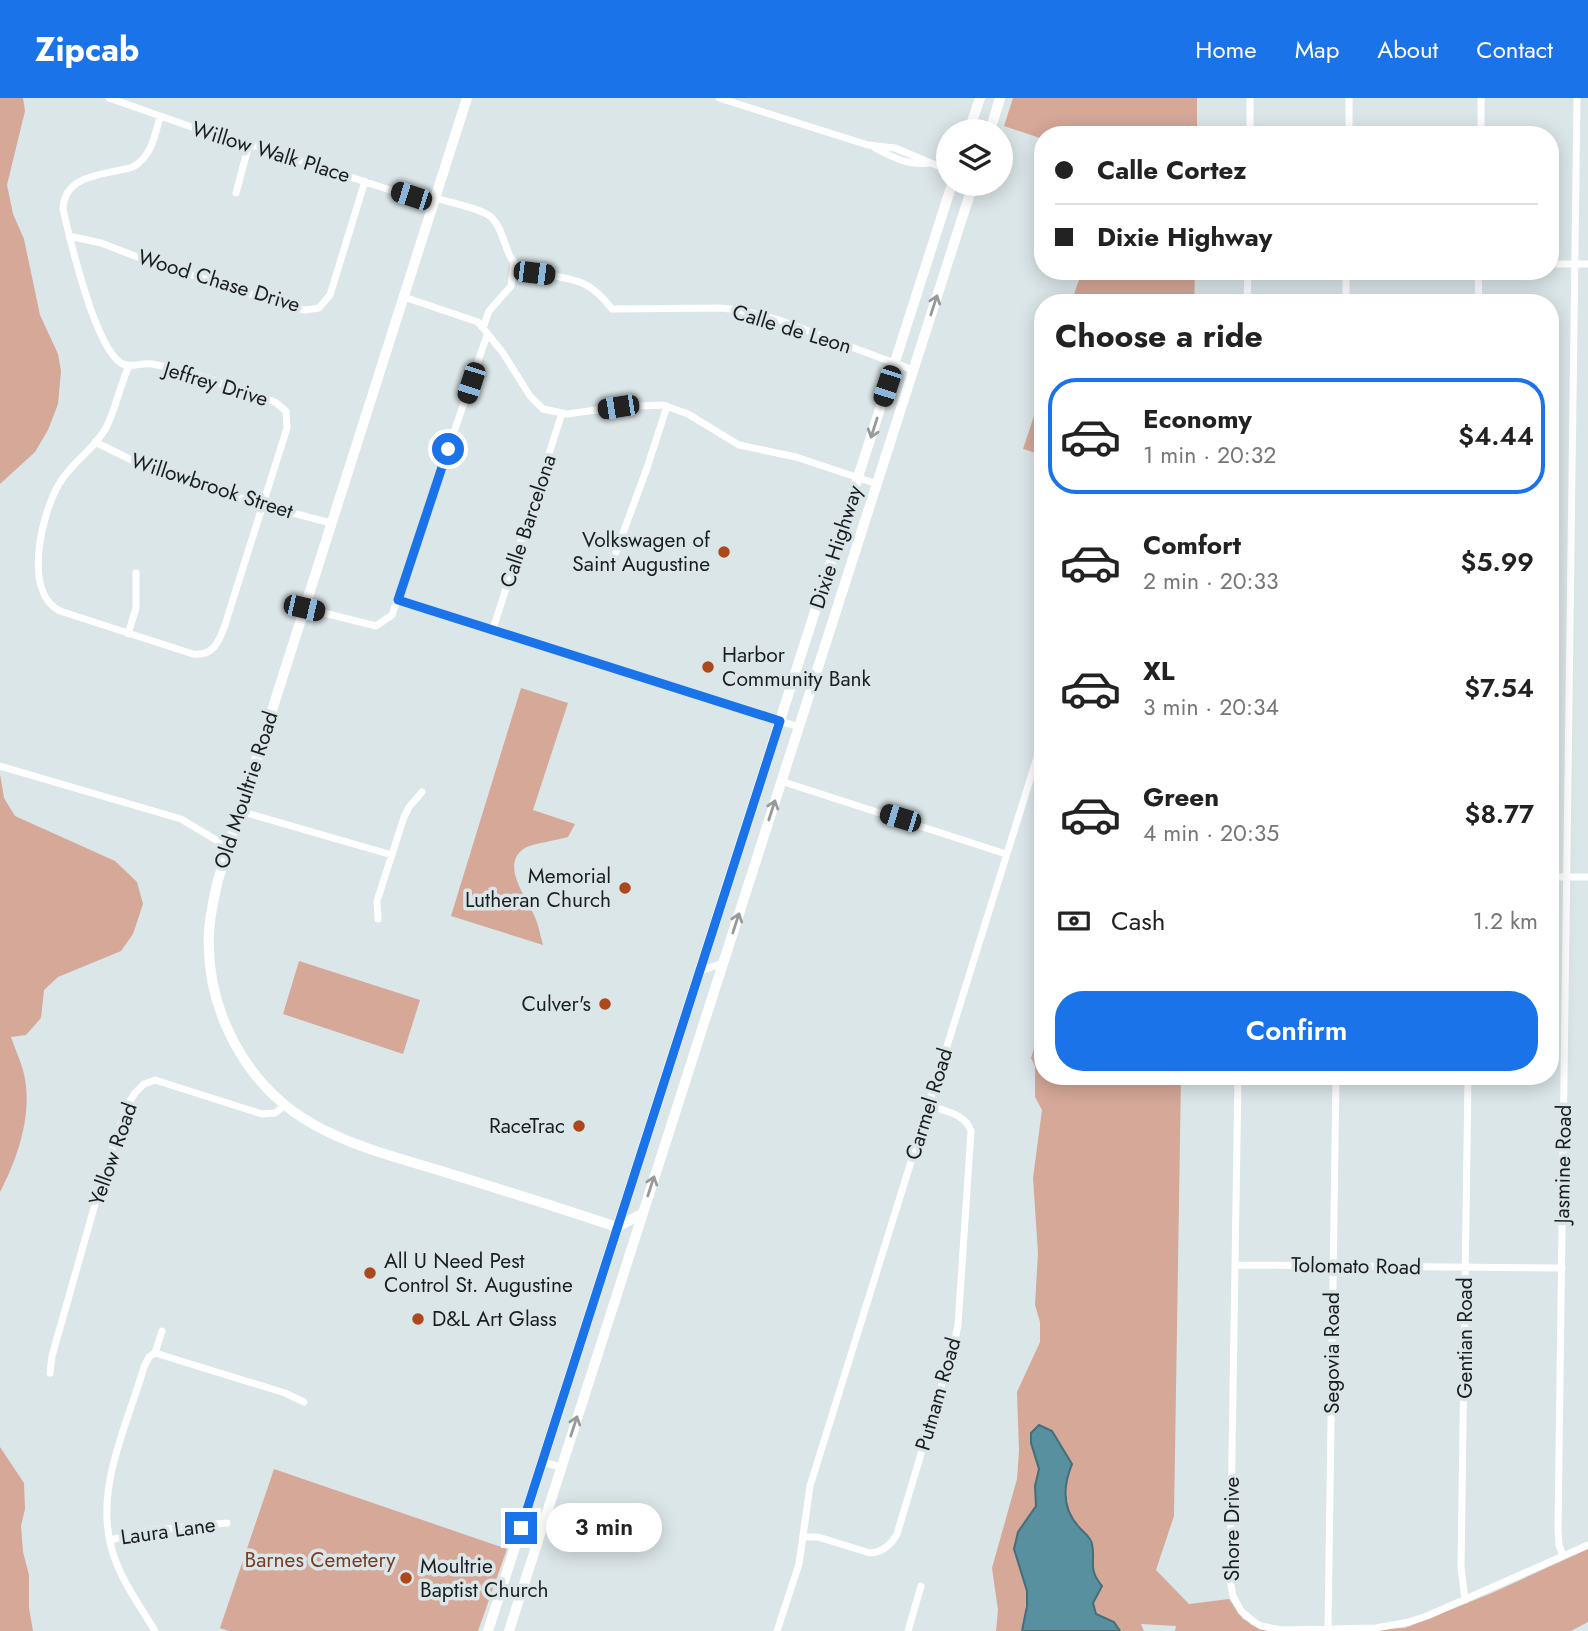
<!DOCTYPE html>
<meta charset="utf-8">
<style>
body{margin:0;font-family:Jost,sans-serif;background:#f6f6f6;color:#222;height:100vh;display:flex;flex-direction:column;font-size:26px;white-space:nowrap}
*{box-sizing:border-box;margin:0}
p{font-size:23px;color:#767676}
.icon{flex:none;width:38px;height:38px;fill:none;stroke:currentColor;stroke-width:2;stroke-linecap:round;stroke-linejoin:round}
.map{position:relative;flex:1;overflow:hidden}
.details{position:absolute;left:1034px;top:196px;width:525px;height:791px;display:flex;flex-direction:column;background:#fff;border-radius:28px;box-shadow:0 4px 18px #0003}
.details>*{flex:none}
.guide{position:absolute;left:1034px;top:28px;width:525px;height:154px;border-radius:28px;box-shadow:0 4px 18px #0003;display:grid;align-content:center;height:154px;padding:0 21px;background:#fff}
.tools{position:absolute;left:936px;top:21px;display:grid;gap:14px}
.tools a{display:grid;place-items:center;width:77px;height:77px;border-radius:50%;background:#fff;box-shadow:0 4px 18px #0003;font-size:35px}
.end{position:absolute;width:32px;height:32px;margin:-16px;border:9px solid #1a73e8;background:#fff;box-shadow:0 0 0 4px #fff}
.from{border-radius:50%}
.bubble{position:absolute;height:49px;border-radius:24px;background:#fff;box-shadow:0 4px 18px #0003;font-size:23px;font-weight:600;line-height:49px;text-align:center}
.car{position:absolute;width:21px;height:42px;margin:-21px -10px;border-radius:9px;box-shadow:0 0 5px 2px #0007;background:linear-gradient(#222 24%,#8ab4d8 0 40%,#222 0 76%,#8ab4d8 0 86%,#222 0)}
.guide b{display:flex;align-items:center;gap:24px;height:66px;font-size:26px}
.guide b+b{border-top:2px solid #e0e0e0}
.guide i{width:18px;height:18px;background:#222}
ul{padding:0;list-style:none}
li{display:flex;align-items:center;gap:21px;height:116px;margin:0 14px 10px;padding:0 7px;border:4px solid transparent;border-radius:28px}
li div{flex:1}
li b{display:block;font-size:26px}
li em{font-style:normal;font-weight:600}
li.active{border-color:#1a73e8}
li>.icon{width:63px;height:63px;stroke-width:1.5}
h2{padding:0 21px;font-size:32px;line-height:84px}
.pay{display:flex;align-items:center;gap:18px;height:77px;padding:0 21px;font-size:26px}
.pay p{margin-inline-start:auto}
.button{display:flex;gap:14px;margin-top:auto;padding:14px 21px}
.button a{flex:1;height:80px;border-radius:28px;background:#1a73e8;color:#fff;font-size:28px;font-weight:600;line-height:80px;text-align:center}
header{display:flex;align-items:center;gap:42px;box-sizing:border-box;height:98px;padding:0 35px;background:#1a73e8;color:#fff}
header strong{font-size:33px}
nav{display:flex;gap:38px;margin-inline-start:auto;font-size:24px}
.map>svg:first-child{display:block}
.green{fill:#d5a898}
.water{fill:#58909f;stroke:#456e79;stroke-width:2}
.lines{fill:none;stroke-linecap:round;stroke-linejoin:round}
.minor{stroke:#fff;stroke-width:7}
.secondary{stroke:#fff;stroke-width:10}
.primary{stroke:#fff;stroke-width:10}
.oneway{stroke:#989a9a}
.route{stroke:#1a73e8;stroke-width:9}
.poi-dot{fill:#ad471c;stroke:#dbe6e9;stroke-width:2.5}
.labels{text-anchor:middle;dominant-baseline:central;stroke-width:7;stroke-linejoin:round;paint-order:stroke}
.street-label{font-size:21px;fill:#1a1e1f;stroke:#dbe6e9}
.poi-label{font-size:21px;fill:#1a1e1f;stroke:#dbe6e9;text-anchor:end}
.park-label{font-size:21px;fill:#783b23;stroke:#dbe6e9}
</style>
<header>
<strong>Zipcab</strong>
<nav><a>Home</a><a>Map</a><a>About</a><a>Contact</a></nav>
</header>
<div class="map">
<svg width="1588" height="1533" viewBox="0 0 1588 1533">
<rect width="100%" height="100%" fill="#dbe6e9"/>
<path class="green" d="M0 0H23L25 13 7 87 13 116 24 141 40 217 58 256 61 273 58 306 48 332 35 354 0 386Z
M1013 0H1197V37H1043V41L1004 28Z
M1082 173H1195L1194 205H1071Z
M1043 291V357L1023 351Z
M521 590 568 605 533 712 575 726 568 739C558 742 531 746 525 750 500 765 525 797 533 815 538 824 540 836 543 847L451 818Z
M0 676 4 700 15 718 115 763 137 784 143 806 133 836 121 853 58 879 44 892 41 920 26 937 11 939C15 951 21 963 24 976 33 1015 18 1060 0 1094Z
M299 863 420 902 403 956 283 916Z
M1043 872V978H1181L1174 1418 1156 1472 1189 1506 1229 1501 1243 1521 1268 1533H1175L1176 1528 1141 1526 1144 1533H1120L1114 1524 1096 1516 1092 1505 1102 1489C1087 1470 1096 1464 1092 1446 1091 1439 1083 1434 1079 1429 1061 1410 1063 1388 1072 1366L1031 1345 1039 1371 1035 1388 1036 1408 1018 1434 1014 1451 1027 1493 1024 1529 1022 1533H996L998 1512 992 1470 1017 1381 1019 1353 1017 1294 1040 1244V1224L1035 1207 1038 1155 1033 1080 1042 1012 1035 999V968L1031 960C1036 945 1040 932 1040 916 1040 901 1037 887 1043 872Z
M0 1349 24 1385 25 1411 21 1428 23 1454 29 1477V1510L33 1533H0Z
M274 1371 507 1451 478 1533H229L220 1530Z
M1588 1451V1524L1571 1533H1339L1405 1530 1492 1495Z"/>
<path class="water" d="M1039 1327 1052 1333 1072 1366C1063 1388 1061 1410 1079 1429 1083 1434 1091 1439 1092 1446 1096 1464 1087 1470 1102 1488L1093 1505 1096 1516 1114 1524 1120 1533H1022L1027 1508V1493L1014 1451 1018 1434 1036 1408 1035 1388 1039 1371 1031 1345V1335Z"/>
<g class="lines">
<path class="minor" d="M109 0 203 33 249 46 433 106
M719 0 868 47 895 50 948 72
M1250 37V0
M1349 37V0
M1481 37V0
M875 50C892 59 909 68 928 65
M236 95 249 46
M435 100C448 104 484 111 492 120 506 134 504 160 521 171 529 176 539 176 548 177 580 182 592 185 612 211L720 210 740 212 779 222 913 272
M69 138 101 145 148 163 288 208 305 212 319 210 330 197 334 184 365 83
M1550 166H1588
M1478 173 1479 205
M404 199 478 224 503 255 530 298 543 311 567 316 618 309 663 307 688 316 739 347 796 359 877 386
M1247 205 1248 173
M1346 205V173
M483 230 489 213 511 188 514 165
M129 268C120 287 116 309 107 328 96 350 72 364 59 386 42 415 22 494 60 513L193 556C212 558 218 546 224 530L287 330 286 313 275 304C234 291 193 273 152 266 141 264 130 271 121 265 95 249 70 142 63 111 64 75 107 77 133 69 152 58 155 37 160 18
M95 344 150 371 274 410 331 425
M616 454 647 370 667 308
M399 502 799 629
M304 510 376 528 392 517 487 237
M493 531 562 315
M128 536 136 510V475
M0 668 181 721 228 749
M781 683 1006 756
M240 713 392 757
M1550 779H1588
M378 821 377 803 404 719 409 709 422 694
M700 873 723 865
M1238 978 1230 1481 1233 1498 1241 1513 1254 1524 1261 1528 1282 1532 1376 1530 1409 1524 1427 1518 1588 1447
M1235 1167 1562 1170
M155 1255 285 1295 304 1304
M50 1275 52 1258 103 1078 128 1006 135 995 144 986 155 982 262 1016 275 1015 285 1007
M542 1364 561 1369
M803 1439H818L870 1455C883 1454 891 1447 897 1436L954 1246 958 1227 971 1033C966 1016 944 1013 928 1007
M110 1442 154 1432 227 1425
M1563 1458 1559 1447 1558 1432 1577 0
M1465 1502 1461 1469 1468 978
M1328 1531 1336 978
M155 1533C140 1508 120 1481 112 1452 94 1391 127 1328 144 1269L149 1259 155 1255 162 1233
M777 1533 799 1466 810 1388 1043 640
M908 1533 921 1488"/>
<path class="secondary" d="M467 0 218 782C214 799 210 816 209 834 205 910 245 987 311 1025 354 1050 404 1061 451 1076 506 1093 562 1111 617 1129L642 1116"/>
<path class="primary" d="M969 33 980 0
M990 33 1000 0
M488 1533 952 86
M509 1533 973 86"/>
</g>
<defs><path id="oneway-shaft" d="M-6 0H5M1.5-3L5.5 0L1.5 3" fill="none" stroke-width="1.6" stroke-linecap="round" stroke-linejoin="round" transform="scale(1.75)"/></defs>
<g class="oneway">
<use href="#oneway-shaft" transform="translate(934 207) rotate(-72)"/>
<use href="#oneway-shaft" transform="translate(874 330) rotate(108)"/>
<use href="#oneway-shaft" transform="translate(772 712) rotate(-72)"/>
<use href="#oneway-shaft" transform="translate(736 825) rotate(-72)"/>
<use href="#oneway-shaft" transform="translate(651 1088) rotate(-72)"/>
<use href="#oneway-shaft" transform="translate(574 1328) rotate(-72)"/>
</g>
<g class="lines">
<path class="route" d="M448 351 398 502 780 623 521 1430"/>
</g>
<g class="poi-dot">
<circle cx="724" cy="454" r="7"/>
<circle cx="708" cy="569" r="7"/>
<circle cx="625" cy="790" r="7"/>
<circle cx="605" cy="906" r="7"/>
<circle cx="579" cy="1028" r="7"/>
<circle cx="370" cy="1175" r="7"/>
<circle cx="418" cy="1221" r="7"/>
<circle cx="406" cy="1480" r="7"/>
</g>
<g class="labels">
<g class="street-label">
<text transform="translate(271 54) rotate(17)">Willow Walk Place</text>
<text transform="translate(219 183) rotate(17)">Wood Chase Drive</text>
<text transform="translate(792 231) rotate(17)">Calle de Leon</text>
<text transform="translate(216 286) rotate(17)">Jeffrey Drive</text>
<text transform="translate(212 388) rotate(18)">Willowbrook Street</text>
<text transform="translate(528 423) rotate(-72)">Calle Barcelona</text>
<text transform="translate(836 449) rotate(-72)">Dixie Highway</text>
<text transform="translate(246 692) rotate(-72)">Old Moultrie Road</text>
<text transform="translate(929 1006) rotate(-73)">Carmel Road</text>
<text transform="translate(113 1056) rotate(-71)">Yellow Road</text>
<text transform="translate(1563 1066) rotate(-89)">Jasmine Road</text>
<text transform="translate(1356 1168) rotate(1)">Tolomato Road</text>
<text transform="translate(1465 1240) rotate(-90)">Gentian Road</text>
<text transform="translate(1332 1255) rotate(-90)">Segovia Road</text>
<text transform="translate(938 1296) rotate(-74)">Putnam Road</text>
<text transform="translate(1232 1431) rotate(-90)">Shore Drive</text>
<text transform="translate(168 1433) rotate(-8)">Laura Lane</text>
</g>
<g class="poi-label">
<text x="710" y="442">Volkswagen of<tspan x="710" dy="24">Saint Augustine</tspan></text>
<text x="722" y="557" text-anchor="start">Harbor<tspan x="722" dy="24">Community Bank</tspan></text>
<text x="611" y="778">Memorial<tspan x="611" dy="24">Lutheran Church</tspan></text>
<text x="591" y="906">Culver's</text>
<text x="565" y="1028">RaceTrac</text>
<text x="384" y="1163" text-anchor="start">All U Need Pest<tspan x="384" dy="24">Control St. Augustine</tspan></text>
<text x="432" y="1221" text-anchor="start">D&amp;L Art Glass</text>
<text x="420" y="1468" text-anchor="start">Moultrie<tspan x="420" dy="24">Baptist Church</tspan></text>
</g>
<g class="park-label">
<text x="320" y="1462">Barnes Cemetery</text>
</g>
</g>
</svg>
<div class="tools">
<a><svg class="icon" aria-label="layers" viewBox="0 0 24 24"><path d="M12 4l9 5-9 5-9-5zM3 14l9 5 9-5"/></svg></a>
</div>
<i class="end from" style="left:448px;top:351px"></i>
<i class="end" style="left:521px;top:1430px"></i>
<div class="bubble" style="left:546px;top:1405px;width:116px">3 min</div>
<i class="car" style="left:411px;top:98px;rotate:288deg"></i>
<i class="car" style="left:534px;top:175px;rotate:97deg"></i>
<i class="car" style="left:471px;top:285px;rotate:198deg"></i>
<i class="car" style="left:887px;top:288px;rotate:198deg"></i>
<i class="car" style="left:618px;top:309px;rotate:261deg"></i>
<i class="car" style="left:304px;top:510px;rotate:103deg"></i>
<i class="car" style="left:900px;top:720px;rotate:287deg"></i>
<div class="guide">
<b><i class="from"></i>Calle Cortez</b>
<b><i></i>Dixie Highway</b>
</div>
<section class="details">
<h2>Choose a ride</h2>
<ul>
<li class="active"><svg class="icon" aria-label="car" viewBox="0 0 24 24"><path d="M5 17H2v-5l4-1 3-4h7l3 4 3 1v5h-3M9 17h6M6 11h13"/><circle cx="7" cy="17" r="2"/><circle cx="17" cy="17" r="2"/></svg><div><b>Economy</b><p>1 min · 20:32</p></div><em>$4.44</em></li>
<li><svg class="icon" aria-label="car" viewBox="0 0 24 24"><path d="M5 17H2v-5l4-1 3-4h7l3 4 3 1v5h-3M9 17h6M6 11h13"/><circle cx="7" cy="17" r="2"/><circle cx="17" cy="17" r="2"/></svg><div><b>Comfort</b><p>2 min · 20:33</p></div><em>$5.99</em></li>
<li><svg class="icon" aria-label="car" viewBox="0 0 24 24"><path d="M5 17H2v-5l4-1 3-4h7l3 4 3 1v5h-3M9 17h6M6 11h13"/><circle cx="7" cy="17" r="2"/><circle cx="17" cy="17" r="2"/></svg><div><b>XL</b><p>3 min · 20:34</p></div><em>$7.54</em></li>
<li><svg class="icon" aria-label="car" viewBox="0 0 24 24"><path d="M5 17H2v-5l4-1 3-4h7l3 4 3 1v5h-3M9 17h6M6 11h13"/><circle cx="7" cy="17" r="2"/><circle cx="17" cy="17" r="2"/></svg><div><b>Green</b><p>4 min · 20:35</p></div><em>$8.77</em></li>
</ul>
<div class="pay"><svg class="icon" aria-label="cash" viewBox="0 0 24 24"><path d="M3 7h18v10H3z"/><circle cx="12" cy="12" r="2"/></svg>Cash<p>1.2 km</p></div>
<div class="button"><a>Confirm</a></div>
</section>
</div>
